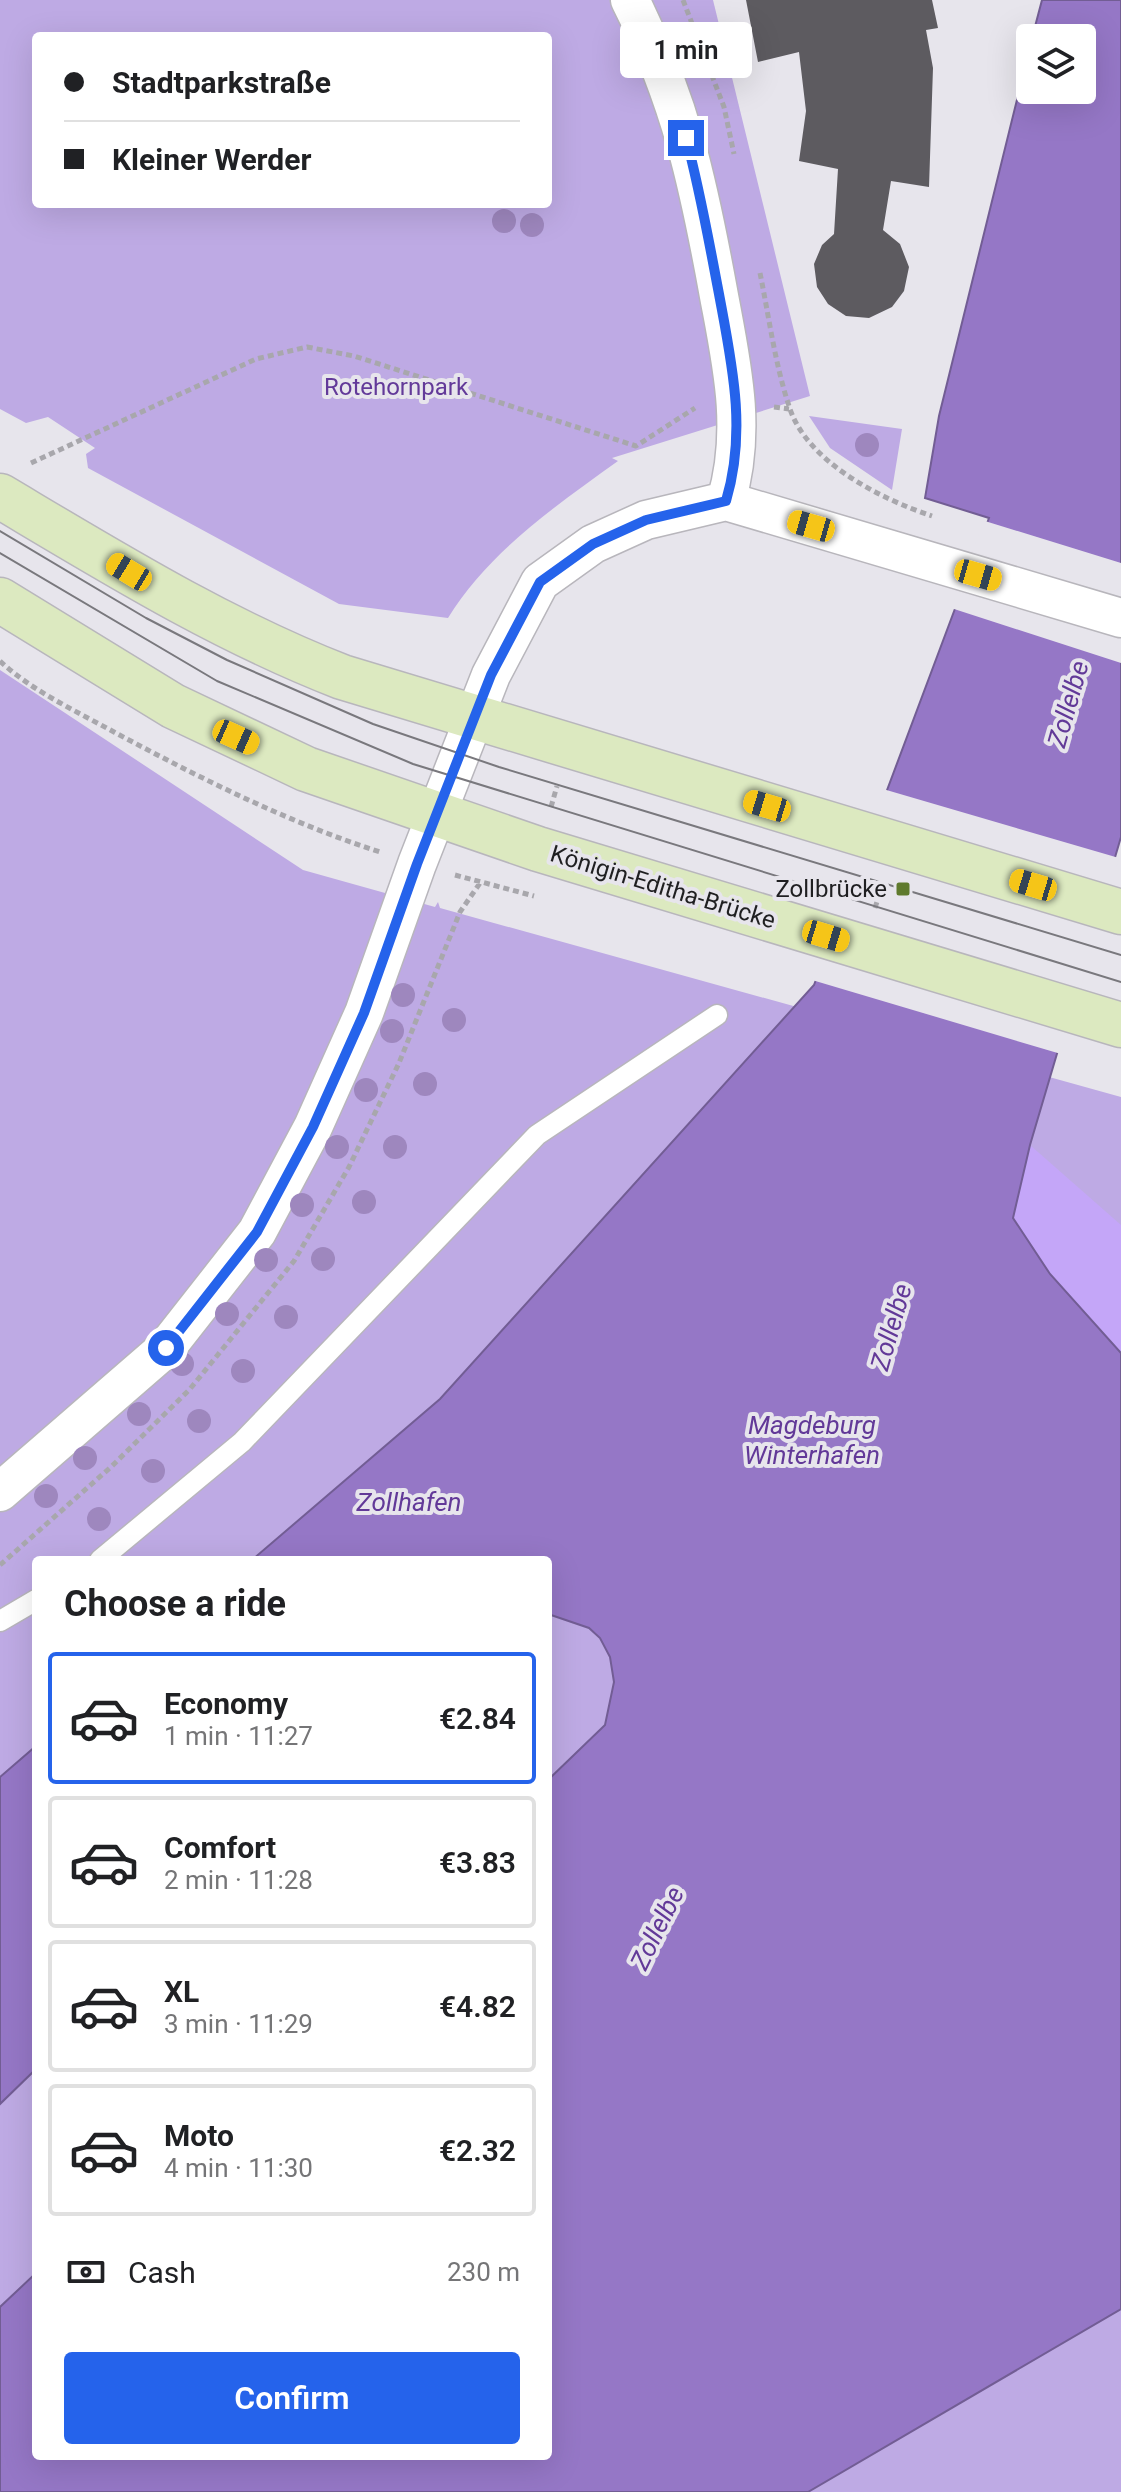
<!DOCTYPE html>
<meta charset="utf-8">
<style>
body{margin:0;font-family:Roboto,sans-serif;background:#f6f6f6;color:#202124;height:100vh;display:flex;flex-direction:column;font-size:30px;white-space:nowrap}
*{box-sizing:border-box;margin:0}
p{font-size:26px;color:#757577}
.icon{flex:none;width:44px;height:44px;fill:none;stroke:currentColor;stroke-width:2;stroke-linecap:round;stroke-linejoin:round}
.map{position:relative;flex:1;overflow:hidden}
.details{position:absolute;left:32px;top:1556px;width:520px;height:904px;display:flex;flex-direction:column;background:#fff;border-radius:8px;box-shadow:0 8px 32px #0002}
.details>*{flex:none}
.top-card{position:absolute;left:32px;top:32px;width:520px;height:176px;border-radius:8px;box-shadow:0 8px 32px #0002;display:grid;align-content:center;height:176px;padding:0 32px;background:#fff}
.buttons{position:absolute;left:1016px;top:24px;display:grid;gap:16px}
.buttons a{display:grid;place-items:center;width:80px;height:80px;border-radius:8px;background:#fff;box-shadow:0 8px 32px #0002;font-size:40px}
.end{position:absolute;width:36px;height:36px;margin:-18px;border:10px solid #2563eb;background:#fff;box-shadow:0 0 0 4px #fff}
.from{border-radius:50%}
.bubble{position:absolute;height:56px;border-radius:8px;background:#fff;box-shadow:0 8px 32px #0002;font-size:26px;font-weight:600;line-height:56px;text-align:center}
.car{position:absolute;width:24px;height:48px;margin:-24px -12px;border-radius:10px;box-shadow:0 0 6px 2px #0007;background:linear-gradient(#f5c518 24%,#345 0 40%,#f5c518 0 76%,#345 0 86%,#f5c518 0)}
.top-card b{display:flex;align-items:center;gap:28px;height:76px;font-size:30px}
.top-card b+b{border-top:2px solid #e0e0e0}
.top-card i{width:20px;height:20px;background:#202124}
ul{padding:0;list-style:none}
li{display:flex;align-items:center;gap:24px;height:132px;margin:0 16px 12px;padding:0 16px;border:4px solid #e0e0e0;border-radius:8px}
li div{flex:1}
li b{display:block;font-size:30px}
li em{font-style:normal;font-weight:600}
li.current{border-color:#2563eb}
li>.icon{width:72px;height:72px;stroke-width:1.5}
h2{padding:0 32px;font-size:36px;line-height:96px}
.pay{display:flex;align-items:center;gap:20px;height:88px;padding:0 32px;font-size:30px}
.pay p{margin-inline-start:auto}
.primary-button{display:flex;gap:16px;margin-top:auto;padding:16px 32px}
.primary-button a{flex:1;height:92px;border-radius:8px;background:#2563eb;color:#fff;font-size:32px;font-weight:600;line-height:92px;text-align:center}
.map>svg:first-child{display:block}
.green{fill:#beaae4;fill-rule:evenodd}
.forest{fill:#c4a6f8}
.water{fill:#9577c6;stroke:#725d94;stroke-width:2}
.pier{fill:#e7e5ec}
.building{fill:#5d5b60}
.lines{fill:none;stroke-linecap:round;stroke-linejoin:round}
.service-casing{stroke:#b8b6bc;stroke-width:23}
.minor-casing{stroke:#b8b6bc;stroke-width:41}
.secondary-casing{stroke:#b8b6bc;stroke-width:47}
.path{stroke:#a8a7ac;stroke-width:5;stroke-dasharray:6 4;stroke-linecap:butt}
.service{stroke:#fff;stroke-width:20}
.minor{stroke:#fff;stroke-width:38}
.secondary{stroke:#dce9c0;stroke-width:44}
.tram{stroke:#79787d;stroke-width:2}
.tree{fill:#9e87be}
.route{stroke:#2563eb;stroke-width:10}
.poi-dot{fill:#5f7a2d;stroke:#e7e5ec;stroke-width:3}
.labels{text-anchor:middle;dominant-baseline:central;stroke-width:8;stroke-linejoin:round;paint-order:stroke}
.park-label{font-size:24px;fill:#633a99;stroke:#e7e5ec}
.street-label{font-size:24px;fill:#1f1f21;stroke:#e7e5ec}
.poi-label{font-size:24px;fill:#1f1f21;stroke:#e7e5ec;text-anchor:end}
.water-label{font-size:26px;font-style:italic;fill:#623998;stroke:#e7e5ec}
</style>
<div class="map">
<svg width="1121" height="2492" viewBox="0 0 1121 2492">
<rect width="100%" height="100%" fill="#e7e5ec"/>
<path class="green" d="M0 0H713L810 396 612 458 618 461C557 505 488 552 448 618L339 604 88 468 86 454 95 448 48 417 26 423 0 409ZM36 36H548V204H36Z
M809 416 902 429 892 490 830 448Z
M0 670 303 870 435 907 438 902 440 908 1121 1097V2492H0ZM36 1560H548V2456H36Z"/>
<path class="forest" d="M1030 1145 1121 1225V1353L1050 1274 1013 1218Z"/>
<path class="water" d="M1042 0H1121V837L1030 1145 1013 1218 1050 1274 1121 1353V2309L808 2492H0V2307L36 2273V2456H548V1780L605 1725 614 1682 610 1657 600 1638 589 1628 548 1614V1560H252L440 1399 814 985 989 518 925 498 939 416 1030 47V90H1082V38H1032Z
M36 1746V2069L0 2104V1777Z"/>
<path class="pier" d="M959 513 1121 563V663L951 608 984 520Z
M883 789 1119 858 1061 1054 812 980Z"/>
<path class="building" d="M746 0H932L938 28 926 30 933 68 929 187 891 181 883 230 900 244 909 267 904 291 892 307 869 318 846 316 828 304 817 287 814 264 822 245 834 234 838 169 799 161 806 111 799 52 758 62Z"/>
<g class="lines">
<defs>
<path id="service" d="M100 1560 242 1442 537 1135 717 1015
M0 1621 36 1600"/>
<path id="minor" d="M630 0C681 101 699 186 719 296 732 365 747 431 726 501
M0 1492 166 1348 257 1232 313 1127 364 1013 417 864 491 675 540 582 593 544 646 520 726 501 1121 618"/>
<path id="secondary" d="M0 496C111 562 221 630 342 677L1121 912
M0 600 173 706 306 769 538 849 1121 1025"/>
</defs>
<use href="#service" class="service-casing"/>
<use href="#minor" class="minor-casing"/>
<use href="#secondary" class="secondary-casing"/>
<path class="path" d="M683 0 724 107 734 154
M760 273C769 317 775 364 789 406 806 462 881 499 932 516
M774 407 789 409
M31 463 256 359 307 347 354 356 636 446 695 408
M0 661C32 691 76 711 114 732 200 778 287 822 380 852
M551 807 557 786
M455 875 534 896
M875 908 883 883
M0 1565 112 1466 190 1389 294 1261 349 1167 399 1063 460 912 480 883"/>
<use href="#service" class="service"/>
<use href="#minor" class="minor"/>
<use href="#secondary" class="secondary"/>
<path class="tram" d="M0 531 146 618 227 660 373 724 499 767 1121 955
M0 553 217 681 413 764 1121 982"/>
</g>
<g class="tree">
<circle cx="504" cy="221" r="12"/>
<circle cx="532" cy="225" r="12"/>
<circle cx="867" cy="445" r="12"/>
<circle cx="403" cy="995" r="12"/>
<circle cx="454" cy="1020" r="12"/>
<circle cx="392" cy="1031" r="12"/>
<circle cx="425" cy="1084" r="12"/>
<circle cx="366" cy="1090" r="12"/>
<circle cx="337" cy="1147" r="12"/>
<circle cx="395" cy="1147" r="12"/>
<circle cx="364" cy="1202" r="12"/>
<circle cx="302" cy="1205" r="12"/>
<circle cx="323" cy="1259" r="12"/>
<circle cx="266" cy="1260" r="12"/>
<circle cx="227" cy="1314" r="12"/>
<circle cx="286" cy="1317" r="12"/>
<circle cx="182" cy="1364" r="12"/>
<circle cx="243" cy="1371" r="12"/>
<circle cx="139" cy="1414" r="12"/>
<circle cx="199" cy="1421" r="12"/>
<circle cx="85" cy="1458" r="12"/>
<circle cx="153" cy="1471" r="12"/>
<circle cx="46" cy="1496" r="12"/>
<circle cx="99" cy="1519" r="12"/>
</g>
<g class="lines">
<path class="route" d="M166 1348 257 1232 313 1127 364 1013 417 864 491 675 540 582 593 544 646 520 726 501C747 431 732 364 719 294 709 242 700 190 686 138"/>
</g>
<rect class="poi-dot" x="895" y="881" width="16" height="16" rx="4"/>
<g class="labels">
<g class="park-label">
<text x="396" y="387">Rotehornpark</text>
</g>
<g class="street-label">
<text transform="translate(663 887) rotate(17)">Königin-Editha-Brücke</text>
</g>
<g class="poi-label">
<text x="887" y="889">Zollbrücke</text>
</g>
<g class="water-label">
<text transform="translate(1068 704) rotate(-74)">Zollelbe</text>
<text transform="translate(891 1327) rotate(-74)">Zollelbe</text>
<text x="812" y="1425">Magdeburg<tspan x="812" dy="30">Winterhafen</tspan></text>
<text x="409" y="1502">Zollhafen</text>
<text transform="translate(657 1928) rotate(-64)">Zollelbe</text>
</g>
</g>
</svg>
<div class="buttons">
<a><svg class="icon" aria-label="layers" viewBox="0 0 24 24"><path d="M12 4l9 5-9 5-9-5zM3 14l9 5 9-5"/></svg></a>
</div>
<i class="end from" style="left:166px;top:1348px"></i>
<i class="end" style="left:686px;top:138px"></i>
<div class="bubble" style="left:620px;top:22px;width:132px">1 min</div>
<i class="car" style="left:811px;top:526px;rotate:286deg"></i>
<i class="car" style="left:129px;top:572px;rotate:301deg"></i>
<i class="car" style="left:978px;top:575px;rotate:106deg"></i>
<i class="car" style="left:236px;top:737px;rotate:114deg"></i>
<i class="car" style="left:767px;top:806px;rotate:287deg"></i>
<i class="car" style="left:1033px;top:885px;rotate:287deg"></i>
<i class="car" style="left:826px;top:936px;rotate:107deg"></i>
<div class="top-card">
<b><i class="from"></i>Stadtparkstraße</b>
<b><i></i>Kleiner Werder</b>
</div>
<section class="details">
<h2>Choose a ride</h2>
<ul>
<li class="current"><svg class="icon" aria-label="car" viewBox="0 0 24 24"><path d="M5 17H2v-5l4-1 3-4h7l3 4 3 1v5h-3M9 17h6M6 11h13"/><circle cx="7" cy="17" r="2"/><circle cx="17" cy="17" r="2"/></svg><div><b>Economy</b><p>1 min · 11:27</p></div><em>€2.84</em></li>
<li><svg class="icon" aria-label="car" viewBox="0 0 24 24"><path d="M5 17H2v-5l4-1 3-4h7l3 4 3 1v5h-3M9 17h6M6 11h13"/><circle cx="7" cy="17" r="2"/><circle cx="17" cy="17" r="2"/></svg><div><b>Comfort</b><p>2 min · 11:28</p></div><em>€3.83</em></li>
<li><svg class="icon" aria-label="car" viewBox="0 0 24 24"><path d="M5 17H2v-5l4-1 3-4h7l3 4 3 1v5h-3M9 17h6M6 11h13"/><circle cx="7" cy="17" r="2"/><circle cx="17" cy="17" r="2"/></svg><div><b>XL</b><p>3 min · 11:29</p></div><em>€4.82</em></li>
<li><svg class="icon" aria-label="car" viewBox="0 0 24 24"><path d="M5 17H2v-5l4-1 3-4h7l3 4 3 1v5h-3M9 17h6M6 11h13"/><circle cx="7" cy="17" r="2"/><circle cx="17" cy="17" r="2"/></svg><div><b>Moto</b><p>4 min · 11:30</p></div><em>€2.32</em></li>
</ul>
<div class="pay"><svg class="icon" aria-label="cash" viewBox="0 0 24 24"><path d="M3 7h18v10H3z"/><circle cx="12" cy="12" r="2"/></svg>Cash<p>230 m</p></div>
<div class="primary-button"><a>Confirm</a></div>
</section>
</div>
